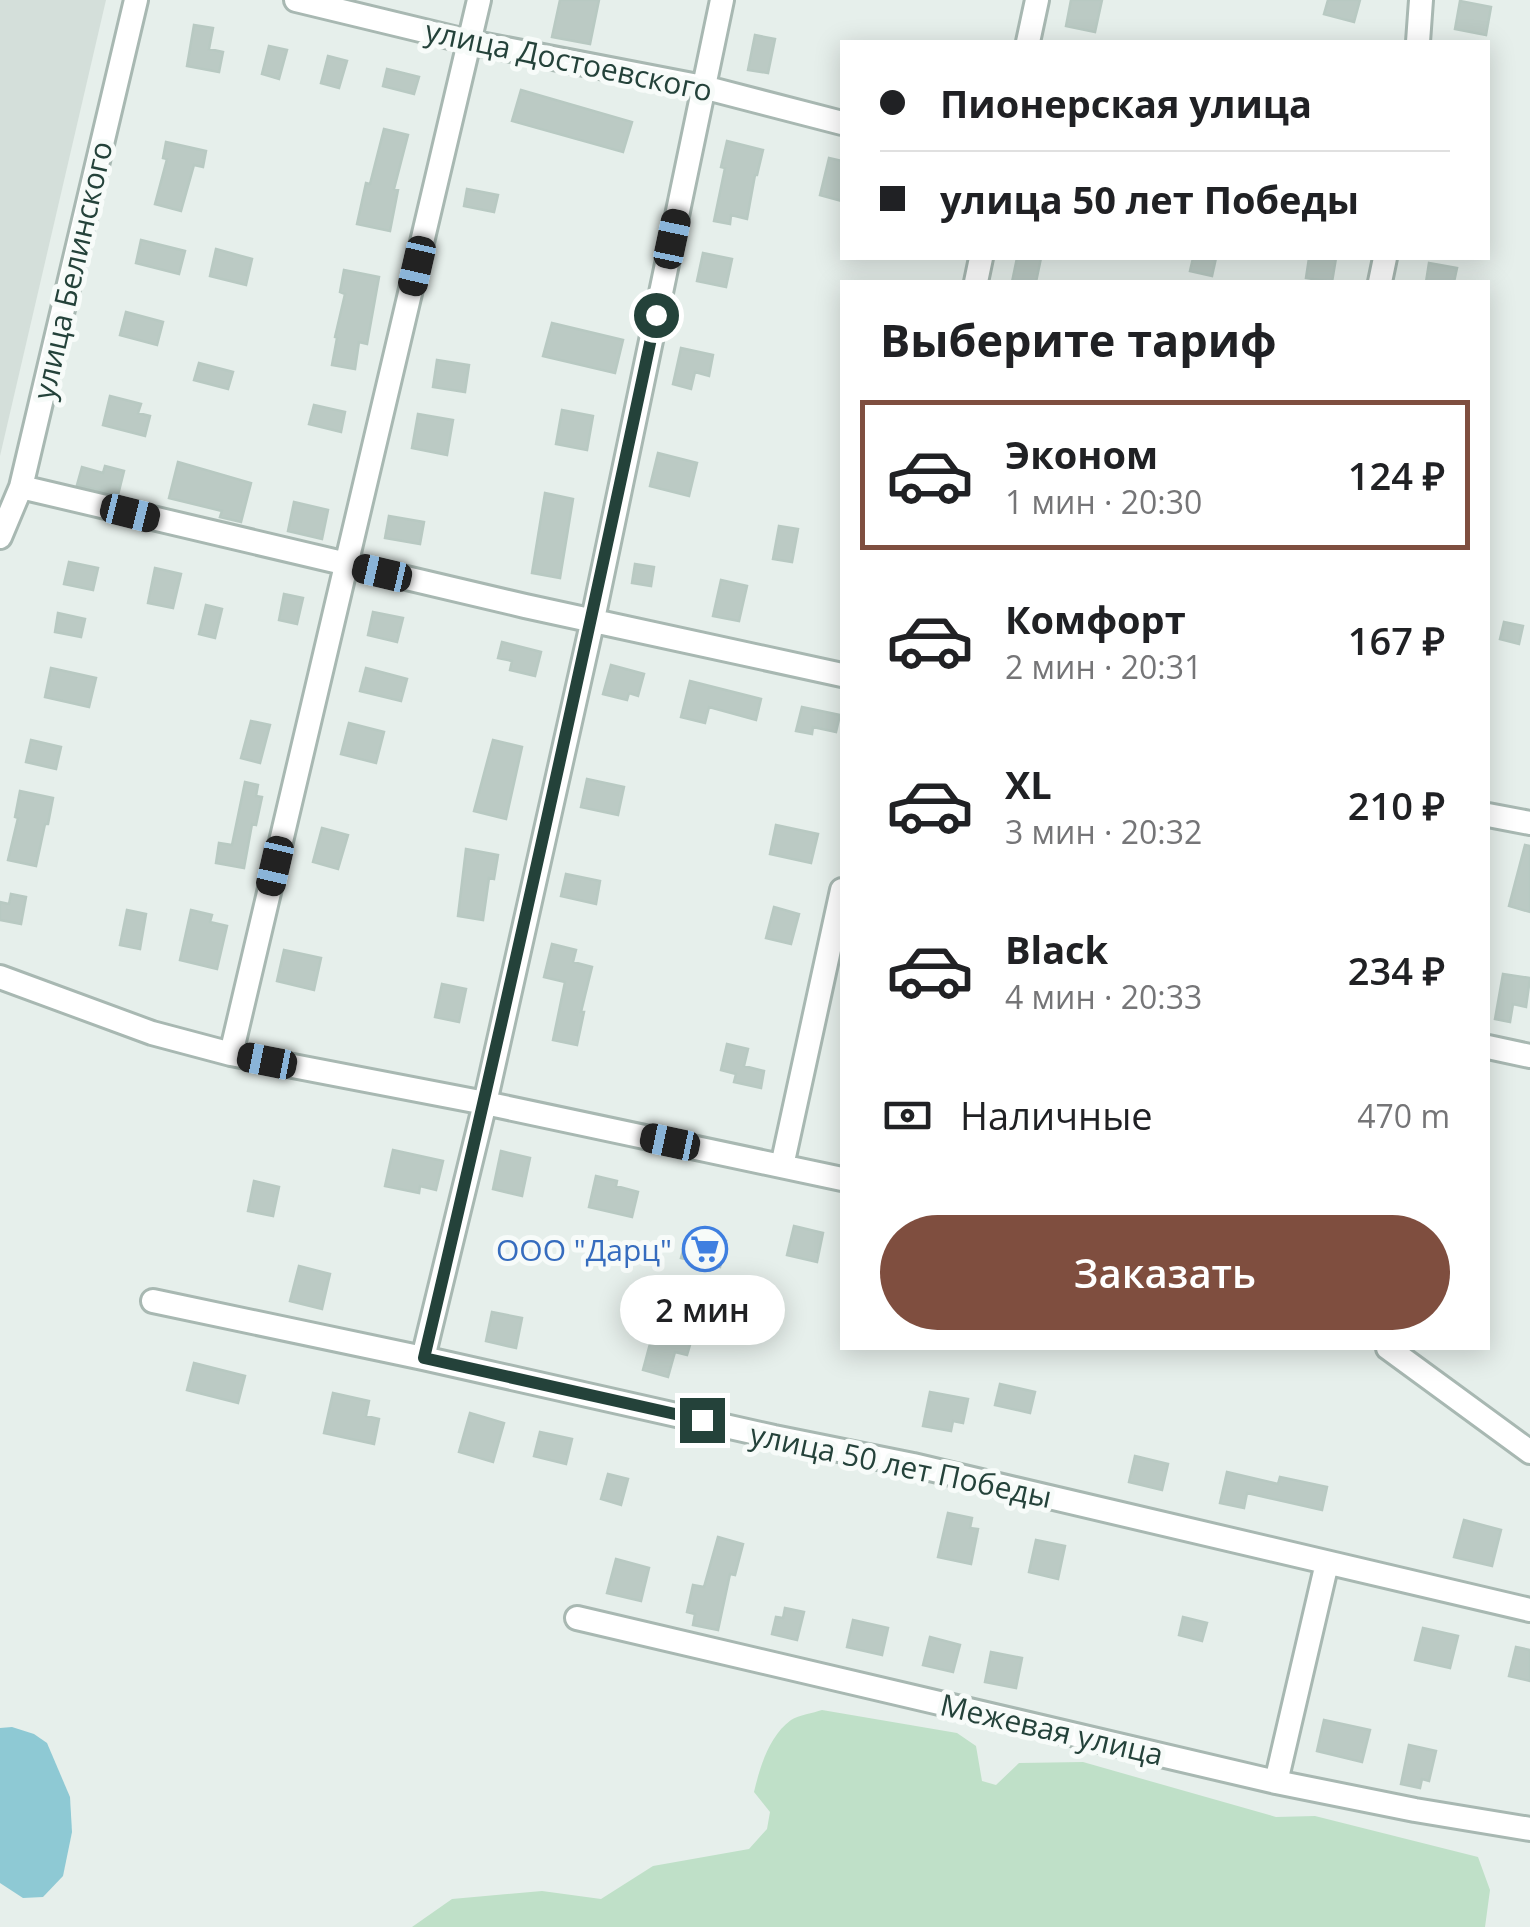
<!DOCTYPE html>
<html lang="ru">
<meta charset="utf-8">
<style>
body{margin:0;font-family:"Open Sans",sans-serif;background:#f6f6f6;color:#202124;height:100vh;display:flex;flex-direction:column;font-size:38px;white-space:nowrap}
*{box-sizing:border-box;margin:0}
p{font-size:32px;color:#757577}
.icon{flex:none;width:55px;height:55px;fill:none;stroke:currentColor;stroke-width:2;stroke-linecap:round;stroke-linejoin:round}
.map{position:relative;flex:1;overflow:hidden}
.panel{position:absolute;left:840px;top:280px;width:650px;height:1070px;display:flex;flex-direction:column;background:#fff;border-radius:0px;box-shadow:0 5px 25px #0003}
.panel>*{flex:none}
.top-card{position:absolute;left:840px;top:40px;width:650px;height:220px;border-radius:0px;box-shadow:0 5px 25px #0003;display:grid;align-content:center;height:220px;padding:0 40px;background:#fff}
.end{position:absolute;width:45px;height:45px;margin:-22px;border:12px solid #24423a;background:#fff;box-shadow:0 0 0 5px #fff}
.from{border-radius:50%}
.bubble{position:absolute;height:70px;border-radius:35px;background:#fff;box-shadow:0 5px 25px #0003;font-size:32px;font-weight:600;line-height:70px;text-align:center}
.car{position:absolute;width:30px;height:60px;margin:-30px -15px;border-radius:12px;box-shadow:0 0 8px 2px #0007;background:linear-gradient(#222 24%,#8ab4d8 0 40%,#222 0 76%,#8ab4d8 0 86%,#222 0)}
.top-card b{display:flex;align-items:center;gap:35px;height:95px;font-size:38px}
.top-card b+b{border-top:2px solid #e0e0e0}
.top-card i{width:25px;height:25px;background:#202124}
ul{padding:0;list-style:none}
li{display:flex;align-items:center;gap:30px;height:150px;margin:0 20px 15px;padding:0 20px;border:5px solid transparent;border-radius:0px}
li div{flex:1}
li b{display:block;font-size:38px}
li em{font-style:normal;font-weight:600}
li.active{border-color:#7f4e3f}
li>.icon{width:90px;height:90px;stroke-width:1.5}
h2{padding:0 40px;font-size:45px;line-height:120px}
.pay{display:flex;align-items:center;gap:25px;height:110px;padding:0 40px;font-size:38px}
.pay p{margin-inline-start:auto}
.cta{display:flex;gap:20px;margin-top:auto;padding:20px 40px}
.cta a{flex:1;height:115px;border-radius:60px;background:#7f4e3f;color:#fff;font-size:40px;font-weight:600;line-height:115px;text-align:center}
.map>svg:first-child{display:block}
.built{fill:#d4dfda}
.green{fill:#bfe0c8}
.water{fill:#8ec9d4}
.building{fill:#bbcac4;stroke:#b8c9c2;stroke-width:2.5}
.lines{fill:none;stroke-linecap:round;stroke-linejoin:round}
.street-casing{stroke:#a8b8b2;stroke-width:28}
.street{stroke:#fff;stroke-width:22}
.route{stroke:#24423a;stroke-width:12}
.labels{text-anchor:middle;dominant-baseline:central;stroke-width:10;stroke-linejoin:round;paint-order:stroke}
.street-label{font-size:30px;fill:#24423a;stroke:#f7fbf9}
.shop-label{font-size:30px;fill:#366cbe;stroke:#f7fbf9;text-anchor:end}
</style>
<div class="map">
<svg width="1530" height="1927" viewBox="0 0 1530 1927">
<rect width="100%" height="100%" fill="#e6efeb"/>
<path class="built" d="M0 0H106L0 456Z"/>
<path class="green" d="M822 1710 957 1733 976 1746 982 1781 996 1785 1019 1763 1083 1762 1276 1817 1315 1816 1478 1857 1490 1890 1485 1927H412L452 1899 542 1891 601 1899 653 1866 749 1849 767 1829 770 1812 754 1792C760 1767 769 1736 791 1720 799 1715 813 1713 822 1710Z"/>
<path class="water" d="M12 1727 34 1734 47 1743 70 1797 72 1832 63 1876 43 1897 23 1898 0 1883V1728Z"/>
<path class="building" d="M560 0H599L590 44 552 37Z
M1071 0H1102L1095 32 1066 26Z
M1328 0H1360L1354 22 1324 14Z
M1460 1 1491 7 1486 35 1455 29Z
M194 25 213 28 209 49 223 52 219 72 187 66Z
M755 35 775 39 768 73 748 70Z
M269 46 287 50 279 79 262 74Z
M328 56 347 61 339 88 321 83Z
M387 69 419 77 414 94 383 86Z
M521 90 632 122 623 152 512 121Z
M384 129 408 135 394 189 398 190 390 231 357 224 366 183 370 184Z
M727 141 763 150 757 175H755L747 219 731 215 730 224 714 221 725 168 721 167Z
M166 142 206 151 203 167 194 165 181 211 155 204 167 159 163 158Z
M829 158 842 161V201L820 195Z
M467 189 498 195 494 212 464 206Z
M141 240 185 251 179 274 136 263Z
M216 249 252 259 246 285 210 276Z
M703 253 732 259 726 287 697 281Z
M1017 258H1041L1036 282H1012Z
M1193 258H1216L1212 276 1190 271Z
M1309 258H1336L1332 282 1306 278Z
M1429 263 1457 268 1454 282H1426Z
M344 270 379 277 367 344 359 342 355 369 332 365 337 338 335 337 345 294 340 292Z
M126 312 163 322 157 345 120 335Z
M552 323 623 340 615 373 543 356Z
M681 348 713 355 709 376 695 372 691 389 673 384Z
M437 360 469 365 465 392 433 387Z
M199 363 233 372 228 389 194 380Z
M110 396 141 404 138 413 150 416 145 436 103 425Z
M314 405 345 412 341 432 309 424Z
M562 410 593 416 587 450 556 444Z
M418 414 453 420 447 455 412 448Z
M658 453 697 463 689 496 650 486Z
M178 462 251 483 241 522 220 517 222 511 169 498Z
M105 466 124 471 118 495 77 485 82 467 103 473Z
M545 493 573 499 560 578 532 573Z
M294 502 328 510 322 539 288 531Z
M389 516 424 522 420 544 385 538Z
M779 526 798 529 792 562 773 559Z
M69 562 98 568 93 590 64 584Z
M635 564 654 567 651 586 632 583Z
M155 568 181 574 173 608 148 603Z
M721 580 747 586 739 621 713 616Z
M284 594 303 598 297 624 279 620Z
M206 605 222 609 215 638 199 634Z
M373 612 403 618 397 642 368 635Z
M58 613 85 619 81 637 55 632Z
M1504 622 1523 626 1519 644 1500 639Z
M502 642 541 652 535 676 510 670 512 661 498 658Z
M611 665 644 674 638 696 629 693 627 700 603 694Z
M51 668 96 678 89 707 45 697Z
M366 668 407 679 401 701 360 691Z
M690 681 761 699 756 720 709 707 705 723 681 717Z
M802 707 840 715 836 732 813 727 812 734 796 731Z
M251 721 270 725 260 763 241 758Z
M349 723 384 732 376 763 341 754Z
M31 740 61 747 56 769 26 762Z
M493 740 522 747 506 819 474 811Z
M587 779 624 787 618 815 581 807Z
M245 782 258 785 256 796 262 797 256 825 252 824 244 868 216 863 219 843 232 845Z
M20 791 53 798 48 824H45L36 866 8 860 18 818 15 817Z
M776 825 818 834 811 863 770 854Z
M322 828 348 835 338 869 313 862Z
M1525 845 1530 846V912L1509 906Z
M466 849 498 855 494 879 489 878 483 920 458 916Z
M566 874 600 881 596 904 561 896Z
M11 894 26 897 21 924 0 920V902L9 904Z
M774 907 799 914 791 944 766 938Z
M127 910 146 914 140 949 120 945Z
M191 910 212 915 210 922 227 926 217 969 180 960Z
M552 944 576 950 573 962 592 967 581 1012H584L577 1045 553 1040 565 982 544 977Z
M284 950 321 958 314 990 277 981Z
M1503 974 1530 978 1526 1007 1513 1004 1510 1022 1495 1019Z
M442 984 466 989 459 1022 435 1017Z
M727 1044 748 1049 744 1066 764 1071 761 1088 734 1082 736 1074 721 1070Z
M393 1150 443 1161 436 1190 420 1186 419 1193 385 1186Z
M501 1151 530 1158 522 1196 493 1189Z
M596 1176 617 1181 616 1186 638 1192 632 1217 589 1207Z
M254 1181 279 1187 273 1216 248 1211Z
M794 1226 823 1233 817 1262 787 1255Z
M696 1234 726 1241 720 1267 681 1258 685 1243 693 1245Z
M299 1266 330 1274 322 1309 290 1301Z
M492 1312 522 1318 516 1348 486 1341Z
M655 1325 693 1335 687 1355 675 1352 668 1377 643 1370Z
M194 1363 245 1376 238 1403 187 1390Z
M1000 1384 1035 1392 1030 1413 995 1405Z
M930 1392 968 1399 963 1423 953 1421 951 1431 923 1426Z
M333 1393 369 1401 366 1416 379 1419 374 1444 324 1433Z
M470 1413 504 1423 493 1462 459 1452Z
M540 1432 572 1439 566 1464 534 1456Z
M1135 1456 1168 1464 1162 1490 1129 1482Z
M1227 1472 1278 1484 1280 1477 1327 1487 1322 1510 1247 1493 1244 1508 1220 1503Z
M608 1474 628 1479 621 1505 601 1499Z
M948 1513 972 1518 970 1528 978 1529 971 1564 938 1557Z
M1464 1520 1501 1530 1492 1566 1454 1557Z
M718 1537 743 1544 735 1575 730 1574 718 1630 693 1625 695 1614 687 1612 693 1585 704 1587Z
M1036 1540 1065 1546 1058 1579 1029 1572Z
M616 1559 649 1568 641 1601 607 1593Z
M785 1608 804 1612 797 1640 772 1634 776 1617 783 1618Z
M1183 1617 1207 1623 1202 1641 1179 1635Z
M853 1620 888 1628 882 1655 847 1647Z
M1423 1628 1458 1636 1450 1668 1415 1660Z
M930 1637 960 1645 953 1672 923 1665Z
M1516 1647 1530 1650V1681L1509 1676Z
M991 1652 1022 1658 1016 1688 985 1682Z
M1324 1720 1370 1730 1362 1762 1317 1751Z
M1409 1745 1436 1751 1429 1781 1422 1779 1420 1788 1401 1784Z"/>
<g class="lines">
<defs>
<path id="street" d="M296 0 470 42 703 87 842 123
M1028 42 1037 0
M1418 42 1421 0
M976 282 981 258
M1380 282 1385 258
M21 487 525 606 842 675
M0 537 21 487 136 0
M1488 815 1530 823
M0 977 152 1033 231 1054 485 1103 842 1179
M1488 1047 1530 1056
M231 1054 479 0
M782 1166 842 890
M153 1301 423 1358 774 1437 913 1465 1530 1610
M1388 1348 1530 1452
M423 1358 485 1103 593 619 722 0
M577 1618 1276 1782 1415 1810 1530 1829
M1276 1782 1327 1563"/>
</defs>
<use href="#street" class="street-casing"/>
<use href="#street" class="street"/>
</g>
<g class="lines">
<path class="route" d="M656 315C582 664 506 1011 424 1358L702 1420"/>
</g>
<defs>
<symbol id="supermarket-ring" viewBox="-11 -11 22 22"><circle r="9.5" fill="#f7fbf9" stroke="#3f7fe0" stroke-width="1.5"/><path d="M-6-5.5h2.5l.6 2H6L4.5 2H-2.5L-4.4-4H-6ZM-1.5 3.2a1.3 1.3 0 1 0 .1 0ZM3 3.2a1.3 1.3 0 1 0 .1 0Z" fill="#3f7fe0"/></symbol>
</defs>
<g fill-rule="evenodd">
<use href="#supermarket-ring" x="680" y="1224" width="50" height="50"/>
</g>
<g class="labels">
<g class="street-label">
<text transform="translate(569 60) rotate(12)">улица Достоевского</text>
<text transform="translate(72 270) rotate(-77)">улица Белинского</text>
<text transform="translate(901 1465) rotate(12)">улица 50 лет Победы</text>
<text transform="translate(1052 1729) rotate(13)">Межевая улица</text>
</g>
<g class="shop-label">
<text x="672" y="1249">ООО "Дарц"</text>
</g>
</g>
</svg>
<i class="end from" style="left:656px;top:315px"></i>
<i class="end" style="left:702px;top:1420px"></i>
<div class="bubble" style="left:620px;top:1275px;width:165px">2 мин</div>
<i class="car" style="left:672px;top:239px;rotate:12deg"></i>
<i class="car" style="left:417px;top:266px;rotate:193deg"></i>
<i class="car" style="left:130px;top:513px;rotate:104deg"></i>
<i class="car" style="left:382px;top:573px;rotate:283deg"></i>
<i class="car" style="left:275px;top:866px;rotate:193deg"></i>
<i class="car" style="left:267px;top:1061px;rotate:281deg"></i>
<i class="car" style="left:670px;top:1142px;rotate:282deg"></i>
<div class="top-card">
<b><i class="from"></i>Пионерская улица</b>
<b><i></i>улица 50 лет Победы</b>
</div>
<section class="panel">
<h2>Выберите тариф</h2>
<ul>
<li class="active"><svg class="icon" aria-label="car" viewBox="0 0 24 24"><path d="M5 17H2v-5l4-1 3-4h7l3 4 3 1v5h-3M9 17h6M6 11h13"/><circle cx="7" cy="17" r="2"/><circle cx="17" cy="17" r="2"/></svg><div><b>Эконом</b><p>1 мин · 20:30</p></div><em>124 ₽</em></li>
<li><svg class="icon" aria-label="car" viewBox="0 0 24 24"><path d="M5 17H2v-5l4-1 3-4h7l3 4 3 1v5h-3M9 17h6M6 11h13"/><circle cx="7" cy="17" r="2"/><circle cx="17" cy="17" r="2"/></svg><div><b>Комфорт</b><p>2 мин · 20:31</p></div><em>167 ₽</em></li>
<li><svg class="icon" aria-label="car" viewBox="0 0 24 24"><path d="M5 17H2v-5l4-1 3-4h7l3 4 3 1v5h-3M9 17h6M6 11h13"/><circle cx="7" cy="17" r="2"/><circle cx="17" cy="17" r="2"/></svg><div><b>XL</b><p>3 мин · 20:32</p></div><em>210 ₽</em></li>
<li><svg class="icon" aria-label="car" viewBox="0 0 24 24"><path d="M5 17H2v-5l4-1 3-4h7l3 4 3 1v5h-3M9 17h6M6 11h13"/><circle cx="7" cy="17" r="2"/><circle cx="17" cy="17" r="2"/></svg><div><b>Black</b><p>4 мин · 20:33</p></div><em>234 ₽</em></li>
</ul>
<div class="pay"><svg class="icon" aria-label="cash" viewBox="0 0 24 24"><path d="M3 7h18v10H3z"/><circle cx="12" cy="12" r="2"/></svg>Наличные<p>470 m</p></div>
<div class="cta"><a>Заказать</a></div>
</section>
</div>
